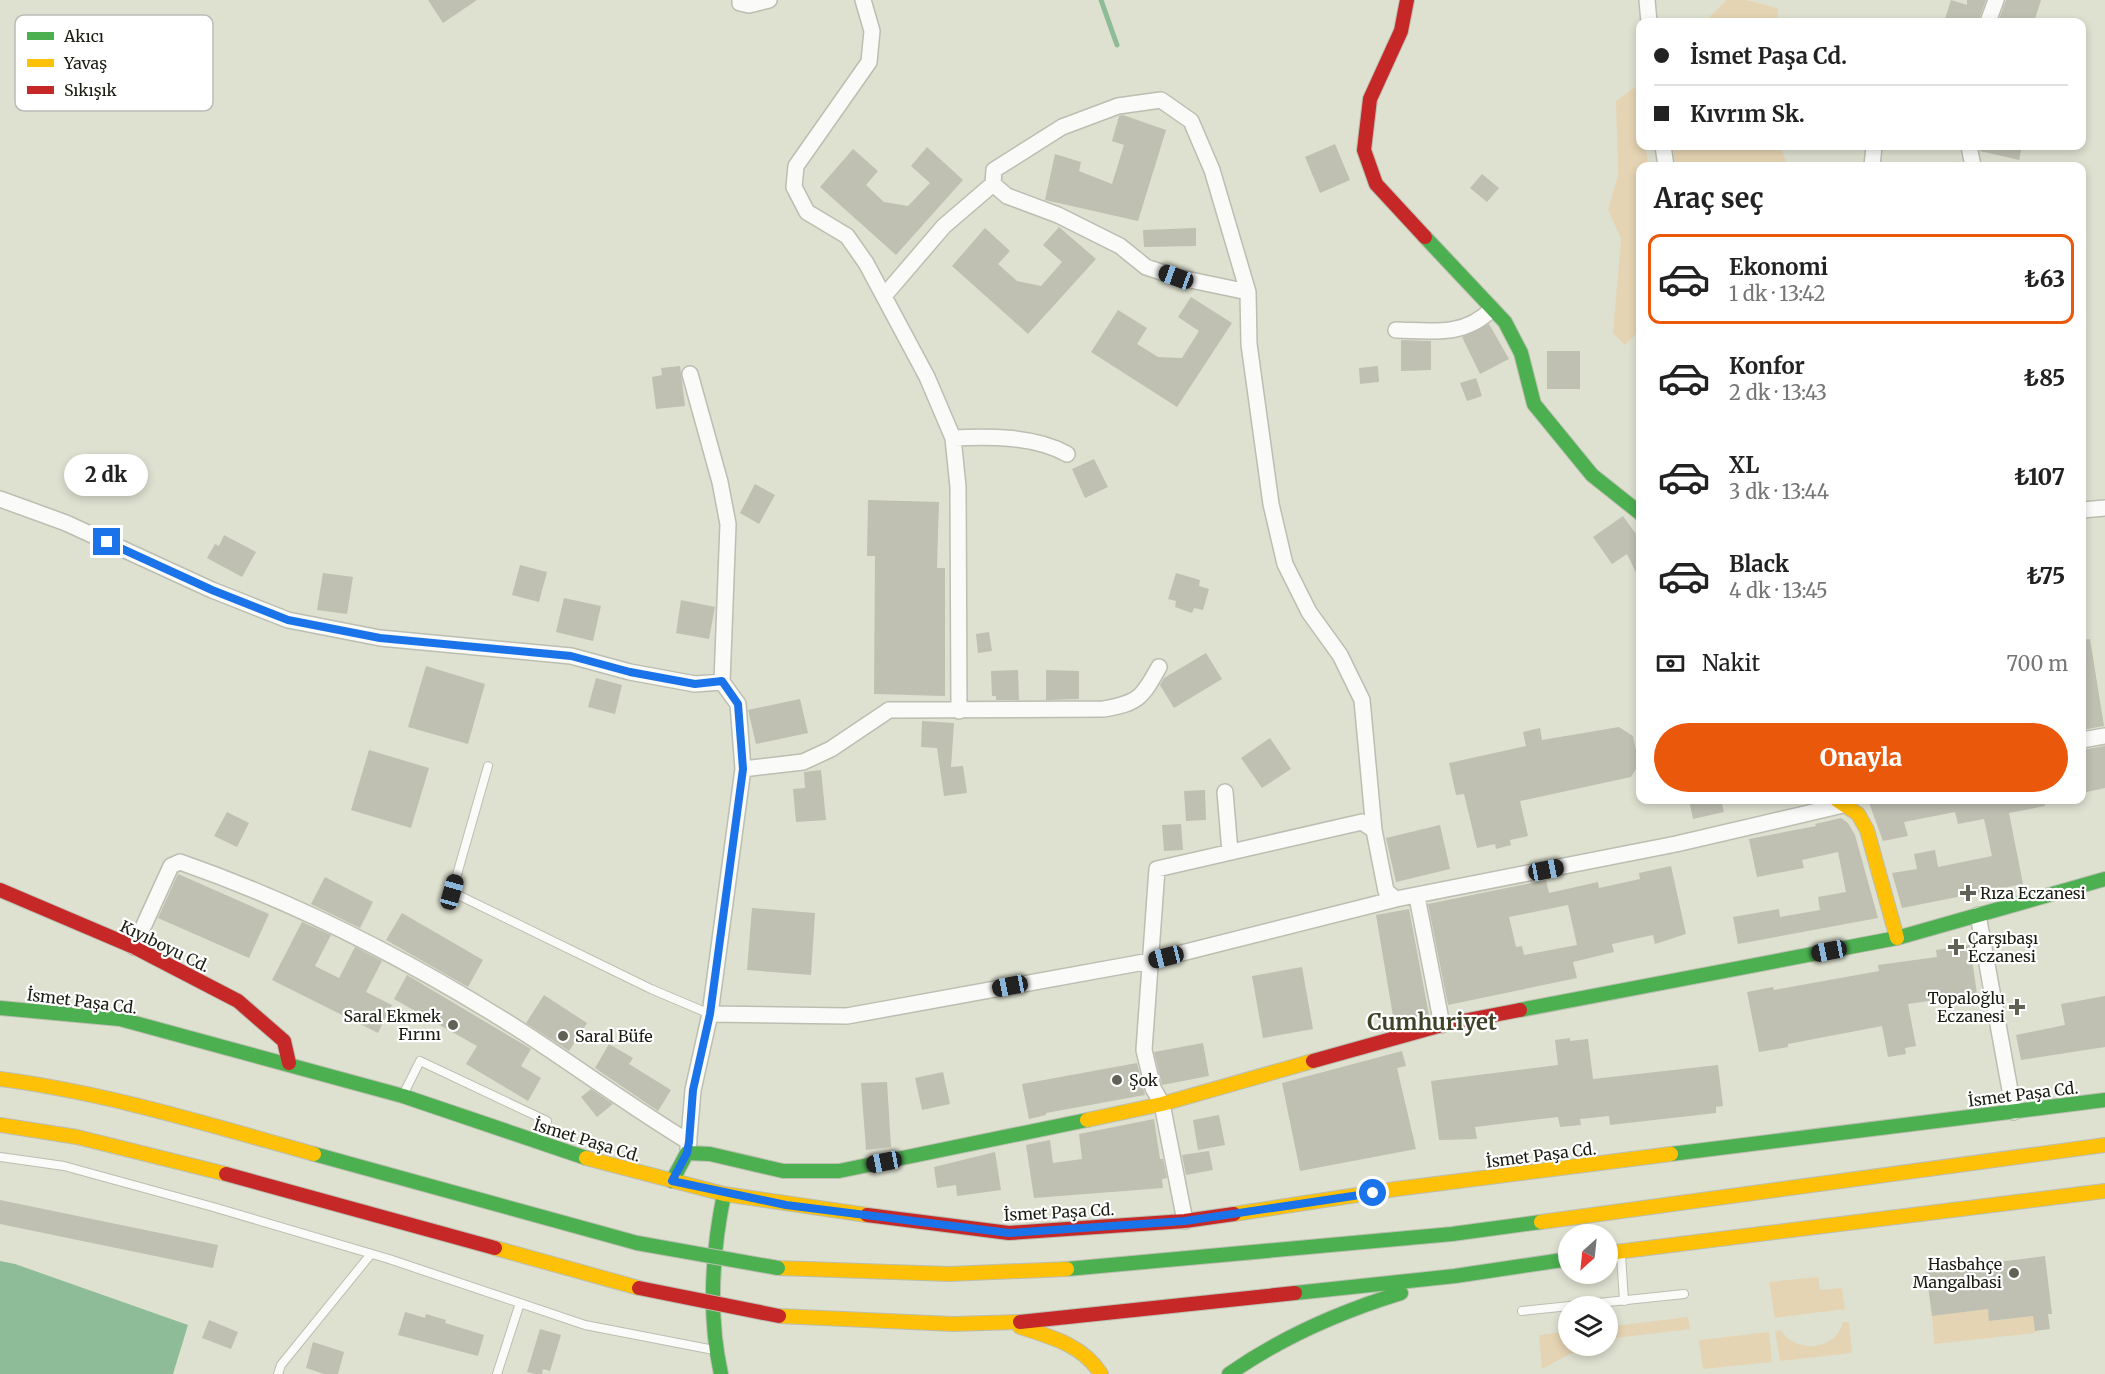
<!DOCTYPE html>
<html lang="tr">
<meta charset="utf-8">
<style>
body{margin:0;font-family:Merriweather,serif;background:#f2f2f2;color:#222;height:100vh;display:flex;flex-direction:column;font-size:22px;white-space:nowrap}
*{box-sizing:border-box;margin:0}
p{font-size:20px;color:#767676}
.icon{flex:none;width:33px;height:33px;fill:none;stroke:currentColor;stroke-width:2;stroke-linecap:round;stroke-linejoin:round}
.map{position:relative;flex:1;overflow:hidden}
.panel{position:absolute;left:1636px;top:162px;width:450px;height:642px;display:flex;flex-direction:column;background:#fff;border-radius:12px;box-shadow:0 3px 9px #0003}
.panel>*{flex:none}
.banner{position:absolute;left:1636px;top:18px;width:450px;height:132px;border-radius:12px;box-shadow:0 3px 9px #0003;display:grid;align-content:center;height:132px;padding:0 18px;background:#fff}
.needle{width:39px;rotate:207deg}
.buttons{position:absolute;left:1558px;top:1224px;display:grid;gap:12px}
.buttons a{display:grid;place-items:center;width:60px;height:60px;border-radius:50%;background:#fff;box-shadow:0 3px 9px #0003;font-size:30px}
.end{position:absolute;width:27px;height:27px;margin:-14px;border:8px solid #1a73e8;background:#fff;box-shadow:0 0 0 3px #fff}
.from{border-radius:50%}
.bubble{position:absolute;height:42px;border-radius:21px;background:#fff;box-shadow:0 3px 9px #0003;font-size:20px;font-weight:800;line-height:42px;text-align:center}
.car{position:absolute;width:18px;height:36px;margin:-18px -9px;border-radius:8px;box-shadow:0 0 4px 2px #0007;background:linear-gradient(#222 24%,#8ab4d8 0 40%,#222 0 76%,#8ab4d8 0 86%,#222 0)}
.banner b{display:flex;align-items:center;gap:21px;height:57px;font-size:22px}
.banner b+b{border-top:2px solid #e0e0e0}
.banner i{width:15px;height:15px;background:#222}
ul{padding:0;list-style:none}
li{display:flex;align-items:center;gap:18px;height:90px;margin:0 12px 9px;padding:0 6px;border:3px solid transparent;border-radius:12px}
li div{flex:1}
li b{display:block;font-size:22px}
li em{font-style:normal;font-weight:800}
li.active{border-color:#ea580c}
li>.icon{width:54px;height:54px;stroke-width:1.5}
h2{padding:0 18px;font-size:27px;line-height:72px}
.pay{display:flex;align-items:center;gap:15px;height:66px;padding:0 18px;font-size:22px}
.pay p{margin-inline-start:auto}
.primary-button{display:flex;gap:12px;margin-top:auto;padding:12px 18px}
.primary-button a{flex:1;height:69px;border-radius:36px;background:#ea580c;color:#fff;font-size:24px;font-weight:800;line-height:69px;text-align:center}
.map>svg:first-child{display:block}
.green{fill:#e5d4b3}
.water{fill:#8ebc98}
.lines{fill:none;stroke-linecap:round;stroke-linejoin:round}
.stream{stroke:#8ebc98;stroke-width:5}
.building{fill:#bfbfb2;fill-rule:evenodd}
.lane-casing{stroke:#bbbeb0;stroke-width:10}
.street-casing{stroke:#bbbeb0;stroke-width:18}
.fast-casing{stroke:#bbbeb0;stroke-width:16}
.slow-casing{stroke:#bbbeb0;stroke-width:16}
.jam-casing{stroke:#bbbeb0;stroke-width:16}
.lane{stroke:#fafaf8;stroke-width:8}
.street{stroke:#fafaf8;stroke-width:15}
.fast{stroke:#4caf50;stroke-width:14}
.slow{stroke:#ffc107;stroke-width:14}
.jam{stroke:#c62828;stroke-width:14}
.fast-bridge-casing{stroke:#bbbeb0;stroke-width:16;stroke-linecap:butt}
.jam-bridge-casing{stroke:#bbbeb0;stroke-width:16;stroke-linecap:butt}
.fast-bridge{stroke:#4caf50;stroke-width:14}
.jam-bridge{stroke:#c62828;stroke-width:14}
.route{stroke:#1a73e8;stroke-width:8}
.poi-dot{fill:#5f6254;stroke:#fff;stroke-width:2}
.labels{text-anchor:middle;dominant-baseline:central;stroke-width:4.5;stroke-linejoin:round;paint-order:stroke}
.poi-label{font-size:16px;fill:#1b1d12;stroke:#fff;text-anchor:start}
.street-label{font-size:16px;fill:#1b1d12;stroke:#fff}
.district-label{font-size:22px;font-weight:bold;fill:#3e4229;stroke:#fff}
.key{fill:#fff;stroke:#bbbbb8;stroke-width:1.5}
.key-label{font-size:16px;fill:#1b1d12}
</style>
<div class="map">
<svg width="2105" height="1374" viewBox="0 0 2105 1374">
<rect width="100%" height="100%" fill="#dee1d0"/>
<path class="green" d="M1727 0H1746L1778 8 1777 22H1704Z
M1635 87 1641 122V146H1645L1649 166H1641V329L1625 345 1613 333 1621 239 1608 210 1618 175 1616 101Z
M1672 146H1780L1788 166H1676Z
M1818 1277 1820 1290 1842 1288 1845 1309 1775 1318 1769 1282Z
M1988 1309 1990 1321 2033 1316 2035 1333 1934 1344 1932 1316Z
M1688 1317 1690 1329 1616 1338 1614 1326Z
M1843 1322H1849L1852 1353 1780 1361 1775 1331 1781 1330C1795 1354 1836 1351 1843 1322Z
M1569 1331V1346H1593L1570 1354 1542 1369 1539 1335Z
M1769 1332 1772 1362 1703 1369 1699 1340Z"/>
<path class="water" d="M0 1261 15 1264 188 1325 173 1374H0Z"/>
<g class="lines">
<path class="stream" d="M1101 0 1117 45"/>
</g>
<path class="building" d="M428 0H477L443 23Z
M1951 0 1967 5V0H1986L1978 22H1944Z
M2006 0H2041L2034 22H1998Z
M1123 115 1166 130 1138 221 1045 200 1055 154 1081 162 1079 171 1112 184 1124 145 1112 141 1119 116Z
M1335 144 1350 180 1320 193 1305 157Z
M1981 146H2022L2019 160 1980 151Z
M927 147 963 180 896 255 820 187 853 149 878 171 866 185 884 202 908 206 930 183 911 166Z
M1482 174 1499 188 1487 202 1470 188Z
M1059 227 1096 259 1028 334 952 266 985 228 1010 251 998 264 1017 281 1041 286 1062 262 1043 245Z
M1196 228V246L1144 247 1143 230Z
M1191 297 1232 323 1177 407 1091 352 1118 310 1147 328 1137 344 1158 357 1182 358 1199 331 1178 317Z
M1489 324 1509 359 1480 374 1462 337Z
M1401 340 1431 341V370L1401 371Z
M1547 351H1580V389H1547Z
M680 366 685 406 656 409 652 377 662 375 661 368Z
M1378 366 1379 382 1360 384 1359 368Z
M1476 378 1482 396 1467 401 1460 383Z
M1094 459 1108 487 1085 498 1072 469Z
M755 484 775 495 759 524 740 513Z
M868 500 939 502 937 568H945V696L874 694 875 556H867Z
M1623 516 1641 541V583L1627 554 1612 564 1593 537Z
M224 535 256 552 242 577 207 558 215 544 219 546Z
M520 565 547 572 539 602 512 595Z
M323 573 353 577 347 614 317 610Z
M1176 573 1200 580 1199 586 1209 589 1203 610 1194 608 1192 613 1175 607 1176 601 1168 599Z
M564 598 601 606 593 641 556 632Z
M681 600 715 607 709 639 676 633Z
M989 632 992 651 978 653 976 634Z
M2090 639 2104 726 2082 730V640Z
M1206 653 1222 679 1174 708 1160 685 1164 678Z
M426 666 485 684 468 744 408 727Z
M1018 670 1019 700H996V696H992L991 671Z
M1046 670 1079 671V699L1046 700Z
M596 678 622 685 615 714 588 707Z
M800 699 808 733 756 744 748 710Z
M922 721 954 723 951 767 963 766 967 793 944 796 937 748 921 747Z
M1619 727 1633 736 1639 764 1631 777 1520 801 1528 836 1510 840 1511 845 1496 849 1495 844 1477 848 1464 794 1456 795 1449 763 1526 746 1523 732 1540 728 1542 740Z
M1270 738 1291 769 1262 788 1241 758Z
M2105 746V788L2082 793V750Z
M369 750 429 768 411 828 351 810Z
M821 770 826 820 796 822 793 789 805 788 804 772Z
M1205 790 1206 820 1186 821 1184 791Z
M1689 800H1721L1724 812 1693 819Z
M1868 800H2044L2045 806 2009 813 2023 884 1902 908 1892 873 1917 869 1914 854 1935 850 1938 867 1992 856 1984 819 1958 824 1955 812 1904 822 1908 836 1883 841Z
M227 812 249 823 237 847 214 836Z
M1841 818 1848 823 1855 835 1878 918 1738 944 1733 917 1779 909 1780 917 1820 910 1818 897 1846 892 1838 852 1802 860 1804 868 1757 877 1749 839 1816 826 1815 824Z
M1181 824 1183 850 1164 851 1162 825Z
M1440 825 1450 869 1396 882 1386 838Z
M1671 866 1686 934 1655 944 1653 935 1612 944 1614 952 1573 962 1577 978 1448 1005 1428 904 1546 880 1549 893 1598 882 1599 888 1640 879 1639 873ZM1568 905 1577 945 1524 955 1522 946 1516 947 1509 917Z
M178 874 269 914 249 958 158 918Z
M325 877 373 902 360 928 311 904Z
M752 908 815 913 811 975 747 970Z
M1409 909 1429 1015 1394 1022 1376 915Z
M402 913 483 960 468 987 386 940Z
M302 922 331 935 315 966 339 978 355 947 382 961 366 992 392 1005 378 1033 272 980Z
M1970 945 1977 994 1908 1004 1916 1046 1905 1048 1906 1054 1888 1057 1882 1026 1788 1044V1047L1759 1052 1747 992 1773 987 1774 990 1879 971 1878 965 1937 957 1936 950Z
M1302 967 1313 1029 1263 1038 1252 976Z
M407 975 531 1049 521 1066 541 1078 528 1101 466 1064 477 1046 394 999Z
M544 995 587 1023 569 1051 526 1023Z
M2105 996V1047L2021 1060 2016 1035 2065 1025 2061 1004Z
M1570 1038V1041L1588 1039 1593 1079 1718 1065 1723 1106 1716 1107V1113L1610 1125 1609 1116 1580 1119 1581 1125 1560 1127 1558 1117 1475 1127 1477 1139 1439 1140 1431 1081 1558 1065 1555 1040Z
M1203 1043 1209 1076 1162 1085 1154 1052Z
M609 1044 633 1058 629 1064 671 1090 658 1111 595 1068Z
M1402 1051 1406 1066 1397 1068 1416 1149 1300 1171 1282 1083Z
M1137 1063 1145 1095 1046 1113V1115L1029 1119 1022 1084Z
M943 1072 950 1104 922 1110 915 1078Z
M887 1082 891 1147 866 1150 861 1083Z
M591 1089 613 1104 597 1117 581 1097Z
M1219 1115 1225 1145 1198 1150 1193 1120Z
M1154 1119 1160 1159H1163L1167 1178 1162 1179 1163 1188 1034 1198 1026 1145 1050 1140 1053 1163 1082 1159 1079 1134Z
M1209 1151 1213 1170 1186 1175 1182 1155Z
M995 1152 1001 1190 957 1196 956 1185 937 1188 934 1167Z
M0 1200 218 1245 213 1268 0 1224Z
M2045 1256 2052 1314H2048L2050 1329 2035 1331 2033 1316 1989 1321 1988 1309 1932 1316 1926 1271Z
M405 1312 425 1318 426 1314 446 1320 445 1323 484 1335 478 1356 398 1335Z
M209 1320 238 1332 231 1349 202 1338Z
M540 1329 561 1335 550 1371 543 1369 542 1374H535L527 1372Z
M313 1342 344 1352 338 1374H324L306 1368Z"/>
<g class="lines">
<defs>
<path id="lane" d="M488 766 452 892 651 989 710 1014
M403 1095 420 1061 547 1121 539 1141
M0 1157 64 1166 213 1207 389 1259 585 1325 714 1350
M1621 1255 1624 1301
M1522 1311 1684 1294
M278 1374 281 1365 371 1254
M497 1374 520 1303"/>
<path id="street" d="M740 0V3L749 5 769 0
M863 0 872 31 869 62 796 166 794 187 807 212 847 236 866 263 927 377 953 438 958 487 959 711
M1647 0 1649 22
M1988 22 1996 0
M1663 146 1666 166
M1969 146 1973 166
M1872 166 1874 146
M1248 292 1176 277 1146 267 1120 246 1058 215 1007 196 993 184 994 170 1062 127 1118 106 1161 100 1191 121 1212 170 1248 292 1249 344 1271 504 1285 564 1309 612 1340 655 1362 700 1374 830
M884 296 944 226 993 184
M1396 330C1433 331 1464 337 1492 309
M690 374 720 482 728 524 722 682
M953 438C989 436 1035 436 1067 454
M0 499 66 523 212 590 288 620 380 638 571 656 630 672 695 684 722 682
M2082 510 2105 508
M2082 740 2105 736
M743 769 803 762 831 749 889 710 1104 709C1138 703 1142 698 1159 667
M1225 792 1230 852
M1417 897 1442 1025
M1978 915 2014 1112
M134 947 171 866 180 862C301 904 418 965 526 1034 581 1070 633 1108 689 1142
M710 1014 847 1016 1150 961 1396 899 1676 844 1843 805 1841 800
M688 1149 693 1090 710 1014 743 769 738 704 722 682
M1185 1221 1162 1104 1153 1088 1144 1050 1157 869 1362 822 1374 830 1386 891 1396 899"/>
<path id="fast" d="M1425 237 1505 322 1521 353 1534 404 1592 475 1641 514
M0 1008 120 1019 403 1096 586 1158
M1520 1010 1897 938 2105 879
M314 1154 637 1243
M1671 1154 2105 1100
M672 1181 687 1153 710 1154 783 1171H839L1087 1120
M1067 1269 1452 1234 1541 1222
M1295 1293 1455 1276 1569 1259
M721 1374C708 1315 712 1253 724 1194
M1229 1374C1282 1337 1339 1312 1401 1293"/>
<path id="slow" d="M1837 800 1858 814 1867 830 1897 938
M0 1079C107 1093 210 1125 314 1154
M1087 1120 1162 1104 1313 1061
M0 1125 77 1137 226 1174
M586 1158 724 1194 867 1215
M1234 1214 1396 1189 1671 1154
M1541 1222 2105 1145
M495 1248 639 1288
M1608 1253 2105 1191
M778 1268 949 1274 1067 1269
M779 1316 953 1324 1020 1322
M1020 1327C1051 1337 1083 1345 1101 1374"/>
<path id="jam" d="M1407 0 1401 31 1370 99 1364 150 1376 184 1425 237
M0 890 134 947 238 1001 284 1041 289 1063
M1313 1061 1442 1025 1520 1010
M226 1174 495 1248
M867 1215 1009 1233 1185 1221 1234 1214
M1020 1322 1295 1293"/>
</defs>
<use href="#lane" class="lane-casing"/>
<use href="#street" class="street-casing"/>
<use href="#fast" class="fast-casing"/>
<use href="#slow" class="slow-casing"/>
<use href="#jam" class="jam-casing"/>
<use href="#lane" class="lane"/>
<use href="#street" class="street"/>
<use href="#fast" class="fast"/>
<use href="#slow" class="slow"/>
<use href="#jam" class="jam"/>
<defs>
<path id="fast-bridge" d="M637 1243 778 1268"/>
<path id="jam-bridge" d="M639 1288 779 1316"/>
</defs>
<use href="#fast-bridge" class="fast-bridge-casing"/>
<use href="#jam-bridge" class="jam-bridge-casing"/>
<use href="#fast-bridge" class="fast-bridge"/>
<use href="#jam-bridge" class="jam-bridge"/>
</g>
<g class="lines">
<path class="route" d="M107 542 212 590 288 620 380 638 571 656 630 672 695 684 722 681 738 704 743 769 710 1014 693 1090 689 1142 687 1153 672 1181 786 1205 1009 1233 1185 1221 1373 1193"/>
</g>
<g class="poi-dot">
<path d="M1965 884h6v6h6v6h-6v6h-6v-6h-6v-6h6z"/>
<path d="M1953 938h6v6h6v6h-6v6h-6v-6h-6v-6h6z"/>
<path d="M2014 998h6v6h6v6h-6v6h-6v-6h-6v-6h6z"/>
<circle cx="453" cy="1025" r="6"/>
<circle cx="563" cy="1036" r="6"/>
<circle cx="1117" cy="1080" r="6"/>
<circle cx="2014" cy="1273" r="6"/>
</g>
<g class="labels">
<g class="poi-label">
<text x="1980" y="893">Rıza Eczanesi</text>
<text x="1968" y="938">Çarşıbaşı<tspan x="1968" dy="18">Eczanesi</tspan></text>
<text x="2005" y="998" text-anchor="end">Topaloğlu<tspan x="2005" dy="18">Eczanesi</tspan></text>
<text x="441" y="1016" text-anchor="end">Saral Ekmek<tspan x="441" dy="18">Fırını</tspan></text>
<text x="575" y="1036">Saral Büfe</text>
<text x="1129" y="1080">Şok</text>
<text x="2002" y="1264" text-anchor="end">Hasbahçe<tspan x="2002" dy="18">Mangalbasi</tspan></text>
</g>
<g class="street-label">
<text transform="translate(165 946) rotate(26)">Kıyıboyu Cd.</text>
<text transform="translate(82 1001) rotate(7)">İsmet Paşa Cd.</text>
<text transform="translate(2023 1094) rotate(-7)">İsmet Paşa Cd.</text>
<text transform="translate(587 1140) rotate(17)">İsmet Paşa Cd.</text>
<text transform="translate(1541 1155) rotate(-7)">İsmet Paşa Cd.</text>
<text transform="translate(1059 1212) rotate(-3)">İsmet Paşa Cd.</text>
</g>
<g class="district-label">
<text x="1432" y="1022">Cumhuriyet</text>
</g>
</g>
<rect x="15" y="15" width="198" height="96" rx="9" class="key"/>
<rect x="27" y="32" width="27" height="8" fill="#4caf50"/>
<rect x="27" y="59" width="27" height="8" fill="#ffc107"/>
<rect x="27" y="86" width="27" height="8" fill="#c62828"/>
<g class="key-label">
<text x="64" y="42">Akıcı</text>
<text x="64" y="69">Yavaş</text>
<text x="64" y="96">Sıkışık</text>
</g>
</svg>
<div class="buttons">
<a><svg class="needle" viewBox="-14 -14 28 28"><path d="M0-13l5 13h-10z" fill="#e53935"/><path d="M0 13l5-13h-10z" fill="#767676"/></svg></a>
<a><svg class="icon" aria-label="layers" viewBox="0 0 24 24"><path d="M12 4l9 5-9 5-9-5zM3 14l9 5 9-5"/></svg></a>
</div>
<i class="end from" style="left:1373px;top:1193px"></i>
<i class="end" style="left:107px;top:542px"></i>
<div class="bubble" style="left:64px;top:454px;width:84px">2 dk</div>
<i class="car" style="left:1176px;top:277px;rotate:290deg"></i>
<i class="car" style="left:1546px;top:870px;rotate:79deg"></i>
<i class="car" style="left:452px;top:892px;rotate:16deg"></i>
<i class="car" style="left:1829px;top:951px;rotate:259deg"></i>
<i class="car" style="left:1166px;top:957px;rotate:256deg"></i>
<i class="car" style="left:1010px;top:986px;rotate:259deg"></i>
<i class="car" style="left:884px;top:1162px;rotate:259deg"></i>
<div class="banner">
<b><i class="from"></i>İsmet Paşa Cd.</b>
<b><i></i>Kıvrım Sk.</b>
</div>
<section class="panel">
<h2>Araç seç</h2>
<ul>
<li class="active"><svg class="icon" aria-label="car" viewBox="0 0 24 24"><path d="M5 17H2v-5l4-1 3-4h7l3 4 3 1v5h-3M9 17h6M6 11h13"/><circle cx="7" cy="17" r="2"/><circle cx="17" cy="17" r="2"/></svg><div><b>Ekonomi</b><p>1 dk · 13:42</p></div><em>₺63</em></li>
<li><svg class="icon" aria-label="car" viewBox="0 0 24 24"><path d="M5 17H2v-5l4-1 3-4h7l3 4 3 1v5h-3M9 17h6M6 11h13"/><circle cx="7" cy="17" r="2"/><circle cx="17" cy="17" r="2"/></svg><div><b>Konfor</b><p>2 dk · 13:43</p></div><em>₺85</em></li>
<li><svg class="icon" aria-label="car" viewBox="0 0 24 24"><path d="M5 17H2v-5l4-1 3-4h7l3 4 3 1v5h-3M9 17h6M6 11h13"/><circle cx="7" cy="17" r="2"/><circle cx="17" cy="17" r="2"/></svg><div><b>XL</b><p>3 dk · 13:44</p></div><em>₺107</em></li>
<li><svg class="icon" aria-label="car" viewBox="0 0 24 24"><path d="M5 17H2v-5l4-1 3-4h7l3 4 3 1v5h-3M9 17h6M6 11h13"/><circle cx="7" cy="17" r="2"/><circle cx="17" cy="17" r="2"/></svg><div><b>Black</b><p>4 dk · 13:45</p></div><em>₺75</em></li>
</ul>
<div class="pay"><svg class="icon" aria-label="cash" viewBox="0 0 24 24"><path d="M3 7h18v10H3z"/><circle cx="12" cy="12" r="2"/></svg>Nakit<p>700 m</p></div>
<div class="primary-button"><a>Onayla</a></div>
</section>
</div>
